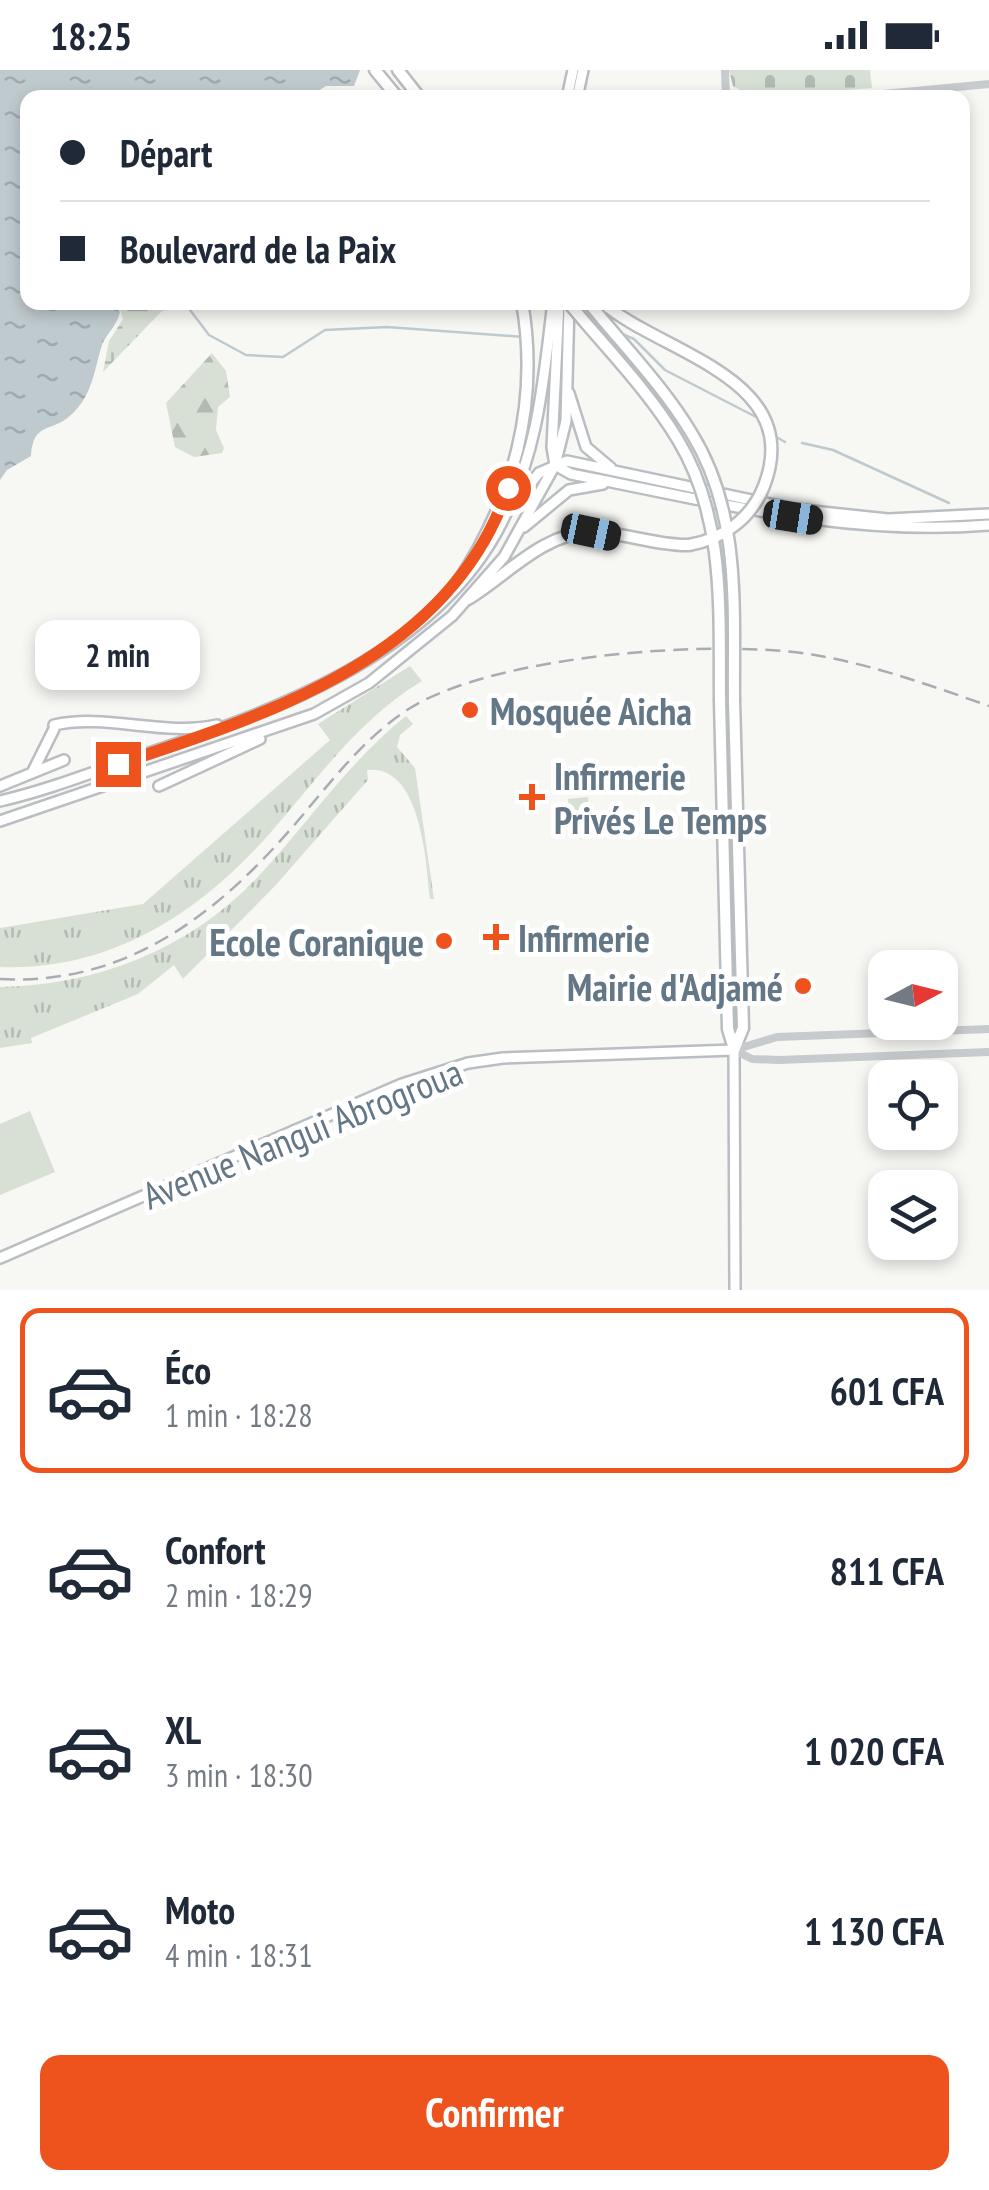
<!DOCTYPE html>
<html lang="fr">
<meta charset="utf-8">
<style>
body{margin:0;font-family:"PT Sans Narrow",sans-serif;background:#f6f6f7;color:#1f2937;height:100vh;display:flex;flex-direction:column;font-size:38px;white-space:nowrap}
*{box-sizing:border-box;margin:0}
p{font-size:32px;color:#747a83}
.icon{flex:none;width:55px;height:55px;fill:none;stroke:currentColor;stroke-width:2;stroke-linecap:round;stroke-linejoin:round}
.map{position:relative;height:1220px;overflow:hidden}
.drawer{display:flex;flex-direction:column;background:#fff;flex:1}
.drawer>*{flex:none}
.guide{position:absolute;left:20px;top:20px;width:950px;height:220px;border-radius:20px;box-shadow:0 5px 15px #0003;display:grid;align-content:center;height:220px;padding:0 40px;background:#fff}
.needle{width:65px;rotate:83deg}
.buttons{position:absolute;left:868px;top:880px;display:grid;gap:20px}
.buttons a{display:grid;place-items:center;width:90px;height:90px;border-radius:20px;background:#fff;box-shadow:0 5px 15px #0003;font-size:50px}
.end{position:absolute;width:45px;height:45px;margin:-22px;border:12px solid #ee531e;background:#fff;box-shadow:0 0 0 5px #fff}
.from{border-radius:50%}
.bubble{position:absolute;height:70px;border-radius:20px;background:#fff;box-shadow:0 5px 15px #0003;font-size:32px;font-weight:800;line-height:70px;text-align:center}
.car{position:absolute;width:30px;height:60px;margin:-30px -15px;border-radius:12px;box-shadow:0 0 8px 2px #0007;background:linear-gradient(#222 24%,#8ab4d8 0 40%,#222 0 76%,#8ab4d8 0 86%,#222 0)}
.guide b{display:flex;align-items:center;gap:35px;height:95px;font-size:38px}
.guide b+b{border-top:2px solid #e0e1e3}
.guide i{width:25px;height:25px;background:#1f2937}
ul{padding:18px 0 0;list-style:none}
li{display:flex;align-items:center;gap:30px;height:165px;margin:0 20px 15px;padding:0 20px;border:5px solid transparent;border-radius:20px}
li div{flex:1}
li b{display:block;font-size:38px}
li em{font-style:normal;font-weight:800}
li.current{border-color:#ee531e}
li>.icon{width:90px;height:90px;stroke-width:1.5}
.button{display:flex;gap:20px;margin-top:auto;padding:20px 40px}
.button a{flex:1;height:115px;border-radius:20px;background:#ee531e;color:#fff;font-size:40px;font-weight:800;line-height:115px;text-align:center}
.status{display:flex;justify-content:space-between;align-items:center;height:70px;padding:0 50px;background:#fff;direction:ltr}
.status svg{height:28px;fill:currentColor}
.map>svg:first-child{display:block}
.grass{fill:url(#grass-tufts)}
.forest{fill:url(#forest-firs)}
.wetland{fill:url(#wetland-marsh)}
.cemetery{fill:url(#cemetery-stones)}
.pitch{fill:#d8e0d5}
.water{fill:url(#water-ripples)}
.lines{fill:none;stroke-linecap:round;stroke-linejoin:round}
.stream{stroke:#bfcacf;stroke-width:2.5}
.secondary-casing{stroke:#b9bec3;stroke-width:14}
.primary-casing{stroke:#babec2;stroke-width:14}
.motorway-casing{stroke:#b9bdc0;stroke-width:15}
.tertiary{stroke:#c7cbce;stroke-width:8}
.secondary{stroke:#fff;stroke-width:9}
.primary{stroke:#fff;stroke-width:9}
.motorway{stroke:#fff;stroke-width:10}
.rail{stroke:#a7adb3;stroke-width:2.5;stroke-dasharray:15 8;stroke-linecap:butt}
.motorway-bridge-casing{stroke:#b9bdc0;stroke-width:15;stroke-linecap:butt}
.motorway-bridge{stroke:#fff;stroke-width:10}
.route{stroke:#ee531e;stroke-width:12}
.poi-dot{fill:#ee531e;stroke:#fff;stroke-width:4}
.labels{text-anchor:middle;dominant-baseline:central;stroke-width:10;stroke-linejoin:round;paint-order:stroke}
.poi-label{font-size:38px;font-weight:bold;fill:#647787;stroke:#fff;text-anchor:start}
.street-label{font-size:38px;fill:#647787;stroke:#fff}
</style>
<div class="status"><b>18:25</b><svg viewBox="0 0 49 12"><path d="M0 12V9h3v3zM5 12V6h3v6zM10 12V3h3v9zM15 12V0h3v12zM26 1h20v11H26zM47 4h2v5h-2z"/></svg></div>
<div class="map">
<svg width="989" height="1220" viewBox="0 0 989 1220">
<defs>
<pattern id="grass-tufts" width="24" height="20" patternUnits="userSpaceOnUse" patternTransform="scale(2.5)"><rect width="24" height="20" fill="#d8e0d5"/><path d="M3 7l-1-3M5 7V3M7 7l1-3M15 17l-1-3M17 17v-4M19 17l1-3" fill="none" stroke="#b3bab2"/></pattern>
<pattern id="forest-firs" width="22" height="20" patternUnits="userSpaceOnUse" patternTransform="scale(2.5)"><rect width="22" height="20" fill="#d8e0d5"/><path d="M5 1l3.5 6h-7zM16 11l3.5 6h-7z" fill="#b3bab2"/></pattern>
<pattern id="wetland-marsh" width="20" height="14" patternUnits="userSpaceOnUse" patternTransform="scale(2.5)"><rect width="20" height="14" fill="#d8e0d5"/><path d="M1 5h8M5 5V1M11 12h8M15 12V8" fill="none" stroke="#b3bab2"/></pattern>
<pattern id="cemetery-stones" width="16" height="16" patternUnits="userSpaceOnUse" patternTransform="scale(2.5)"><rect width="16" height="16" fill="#d8e0d5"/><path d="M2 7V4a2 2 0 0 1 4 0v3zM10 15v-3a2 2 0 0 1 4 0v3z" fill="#b3bab2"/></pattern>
<pattern id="water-ripples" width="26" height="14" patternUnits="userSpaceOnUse" patternTransform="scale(2.5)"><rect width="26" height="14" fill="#bfcacf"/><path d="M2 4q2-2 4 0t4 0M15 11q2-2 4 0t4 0" fill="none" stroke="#9fa9ae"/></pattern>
</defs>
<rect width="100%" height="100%" fill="#f7f7f4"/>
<path class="grass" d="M410 596 422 611C358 650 319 707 271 762 200 843 111 901 0 897V858L143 834 330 670 318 654Z
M406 646 413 654 400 665 397 677 415 698 434 829H430C426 791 421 694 367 700L368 710 274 817 183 909 174 895 138 924 31 968 32 973 0 978V917C97 915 187 880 255 810 307 755 347 693 406 646Z"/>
<path class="forest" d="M212 283 226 301 230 327 218 337 216 360 224 378 222 383 194 387 175 377 166 333Z"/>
<path class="wetland" d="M118 233H177L180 237 162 241 103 302 109 271 123 249Z"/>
<path class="cemetery" d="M729 0H870L872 18 752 27 733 16Z"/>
<path class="pitch" d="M588 727 591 768 571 769 568 729Z
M30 1041 55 1102 0 1125V1054Z"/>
<path class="water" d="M0 0H360L354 16H326L309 27 28 28V232L114 233 120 242C117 256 106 264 102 275 94 300 93 325 71 345 52 363 33 351 31 386L7 400 0 410Z"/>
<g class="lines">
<path class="stream" d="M184 232 209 265 246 285 283 287 325 260 387 257 524 267
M622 264 634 269 665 300 758 348
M773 365 785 372
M802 373 833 380 949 433"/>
<defs>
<path id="secondary" d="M569 323 586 377 611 398
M555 395 571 404C710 431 847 467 989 455
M555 395 552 377 559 232
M512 437 539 403 567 391 794 439 888 449 989 444
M524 457 569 420 603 414
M0 1188 402 1014 468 993 503 988 734 980 735 1220"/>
<path id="primary" d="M567 28 573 0
M577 28 583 0
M54 655C107 643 163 667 217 655
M33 701 54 659
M0 716 64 690
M159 716 260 669
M0 731C44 721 88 704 131 689 264 645 433 588 501 454 539 379 543 313 553 232
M0 751 314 644 369 613 452 546 504 487 555 395 566 351 569 232"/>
<path id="motorway" d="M375 0 398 28
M398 0 420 28
M456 515C513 431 540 334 522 232
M468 529C506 506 542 464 589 462 621 461 655 476 689 475
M720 631 728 959 734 979
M734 631 743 958 734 980"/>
</defs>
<use href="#secondary" class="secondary-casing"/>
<use href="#primary" class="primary-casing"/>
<use href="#motorway" class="motorway-casing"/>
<path class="tertiary" d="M725 0 726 28
M732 28H742
M841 28 989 14
M734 980 752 989 779 990 989 982
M734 980 777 967 989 959"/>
<use href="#secondary" class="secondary"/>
<use href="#primary" class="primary"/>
<use href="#motorway" class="motorway"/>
<path class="rail" d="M0 909C126 916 218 844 296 753 330 713 363 669 407 640 491 585 716 568 815 585 874 595 932 616 989 636"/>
<defs>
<path id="motorway-bridge" d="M568 232C605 277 648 320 678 370 726 449 719 543 720 631
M588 232C623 275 664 317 692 364 742 445 733 541 734 631
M602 232C659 283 806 307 764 416 751 449 723 469 689 475"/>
</defs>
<use href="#motorway-bridge" class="motorway-bridge-casing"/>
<use href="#motorway-bridge" class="motorway-bridge"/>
</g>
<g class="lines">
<path class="route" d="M118 694C271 644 451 586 508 418"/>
</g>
<g class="poi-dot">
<circle cx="470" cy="640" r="10"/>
<path d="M527 712h10v10h10v10h-10v10h-10v-10h-10v-10h10z"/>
<path d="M491 852h10v10h10v10h-10v10h-10v-10h-10v-10h10z"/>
<circle cx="444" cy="871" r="10"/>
<circle cx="803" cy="916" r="10"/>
</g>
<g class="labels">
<g class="poi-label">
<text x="490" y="640">Mosquée Aicha</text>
<text x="554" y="705">Infirmerie<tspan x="554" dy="44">Privés Le Temps</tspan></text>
<text x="518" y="867">Infirmerie</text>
<text x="424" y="871" text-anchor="end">Ecole Coranique</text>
<text x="783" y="916" text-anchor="end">Mairie d'Adjamé</text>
</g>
<g class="street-label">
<text transform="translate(302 1063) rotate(-22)">Avenue Nangui Abrogroua</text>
</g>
</g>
</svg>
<div class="buttons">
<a><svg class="needle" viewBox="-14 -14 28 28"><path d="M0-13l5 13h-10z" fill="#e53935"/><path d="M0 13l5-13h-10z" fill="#747a83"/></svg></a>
<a><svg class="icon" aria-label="locate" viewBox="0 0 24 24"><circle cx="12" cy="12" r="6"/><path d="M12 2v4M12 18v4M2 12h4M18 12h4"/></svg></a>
<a><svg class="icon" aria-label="layers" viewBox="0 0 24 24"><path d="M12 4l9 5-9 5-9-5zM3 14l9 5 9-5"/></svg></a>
</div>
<i class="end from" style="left:508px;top:418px"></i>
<i class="end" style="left:118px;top:694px"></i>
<div class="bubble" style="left:35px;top:550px;width:165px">2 min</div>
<i class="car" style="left:793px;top:447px;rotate:99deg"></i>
<i class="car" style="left:591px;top:462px;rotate:102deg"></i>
<div class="guide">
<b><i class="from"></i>Départ</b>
<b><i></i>Boulevard de la Paix</b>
</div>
</div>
<section class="drawer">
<ul>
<li class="current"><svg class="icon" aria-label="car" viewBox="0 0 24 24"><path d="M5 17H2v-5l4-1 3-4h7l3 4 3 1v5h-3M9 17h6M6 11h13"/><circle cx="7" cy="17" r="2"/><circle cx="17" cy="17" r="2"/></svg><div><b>Éco</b><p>1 min · 18:28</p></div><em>601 CFA</em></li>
<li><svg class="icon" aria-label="car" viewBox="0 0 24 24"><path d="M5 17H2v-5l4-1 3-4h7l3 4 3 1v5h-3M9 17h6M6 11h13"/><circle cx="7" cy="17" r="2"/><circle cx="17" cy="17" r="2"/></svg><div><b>Confort</b><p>2 min · 18:29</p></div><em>811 CFA</em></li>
<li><svg class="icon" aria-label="car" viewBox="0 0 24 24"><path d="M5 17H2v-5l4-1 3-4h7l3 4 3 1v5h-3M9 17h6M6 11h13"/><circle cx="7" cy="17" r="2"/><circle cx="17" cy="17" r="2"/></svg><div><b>XL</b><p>3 min · 18:30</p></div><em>1 020 CFA</em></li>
<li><svg class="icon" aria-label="car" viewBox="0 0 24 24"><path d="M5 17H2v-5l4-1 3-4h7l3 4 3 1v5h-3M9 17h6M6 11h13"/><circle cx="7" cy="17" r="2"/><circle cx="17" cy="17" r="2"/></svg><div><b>Moto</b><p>4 min · 18:31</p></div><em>1 130 CFA</em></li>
</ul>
<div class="button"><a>Confirmer</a></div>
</section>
